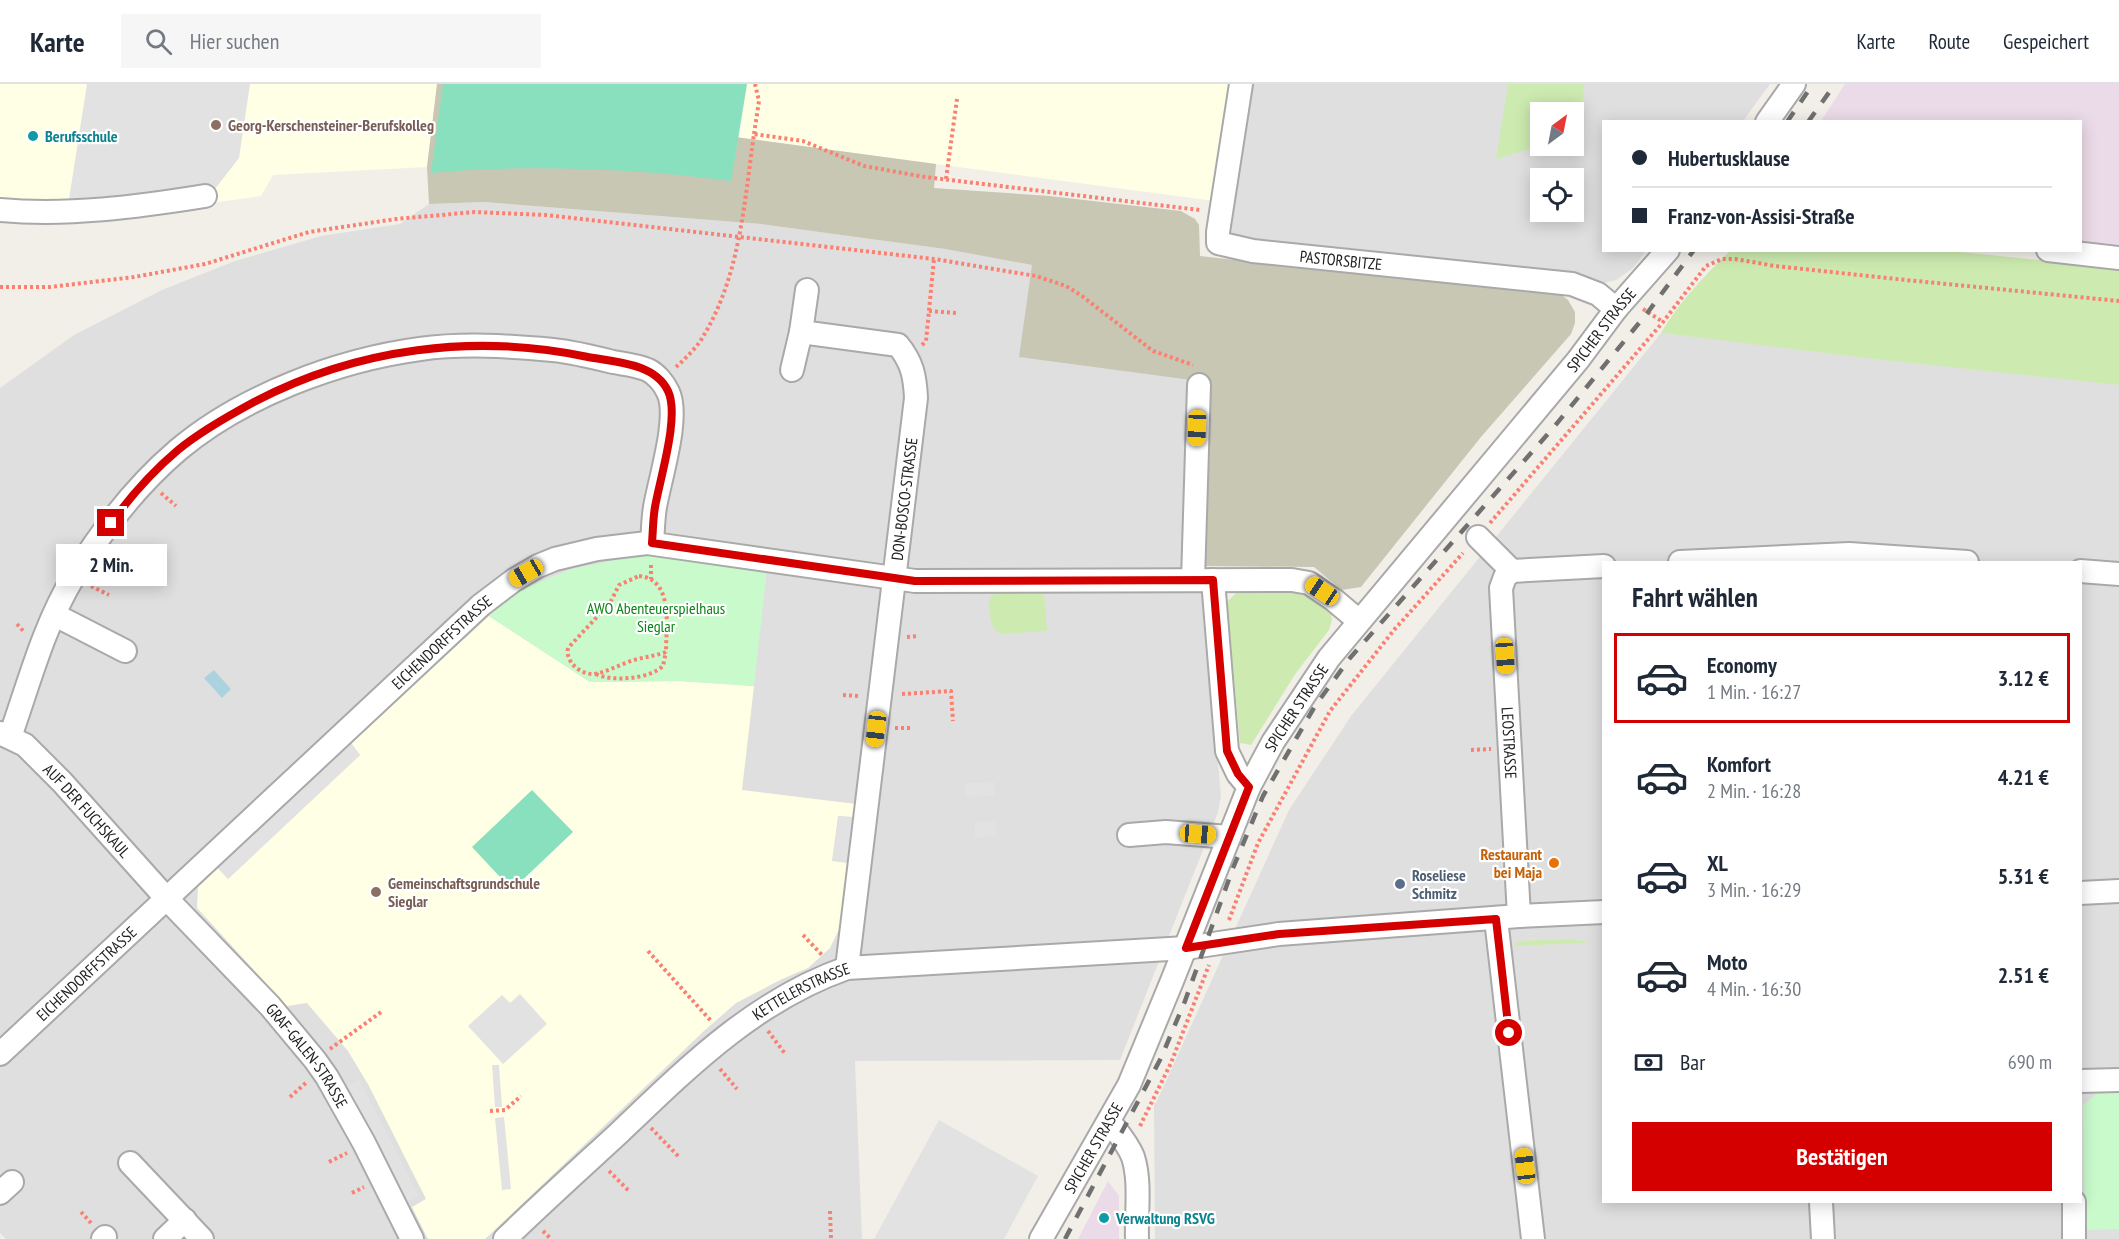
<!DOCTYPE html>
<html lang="de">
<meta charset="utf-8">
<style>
body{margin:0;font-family:"PT Sans Narrow",sans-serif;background:#f6f6f7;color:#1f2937;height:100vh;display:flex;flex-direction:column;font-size:22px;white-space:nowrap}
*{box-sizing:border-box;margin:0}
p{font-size:20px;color:#747a83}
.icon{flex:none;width:33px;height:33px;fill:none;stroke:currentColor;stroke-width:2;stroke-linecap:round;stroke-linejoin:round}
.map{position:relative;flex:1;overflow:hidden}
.panel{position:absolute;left:1602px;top:477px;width:480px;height:642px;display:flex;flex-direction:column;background:#fff;border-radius:0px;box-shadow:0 3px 15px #0003}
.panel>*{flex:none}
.guide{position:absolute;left:1602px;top:36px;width:480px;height:132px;border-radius:0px;box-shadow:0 3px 15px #0003;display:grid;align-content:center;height:132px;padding:0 30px;background:#fff}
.needle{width:39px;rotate:32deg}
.tools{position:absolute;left:1530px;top:18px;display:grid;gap:12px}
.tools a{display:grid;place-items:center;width:54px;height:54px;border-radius:0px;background:#fff;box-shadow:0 3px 15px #0003;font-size:30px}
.end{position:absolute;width:27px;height:27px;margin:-14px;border:8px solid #d40000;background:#fff;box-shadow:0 0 0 3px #fff}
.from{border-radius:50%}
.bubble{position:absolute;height:42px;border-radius:0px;background:#fff;box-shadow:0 3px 15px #0003;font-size:20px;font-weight:700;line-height:42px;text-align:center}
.car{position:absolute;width:18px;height:36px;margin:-18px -9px;border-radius:8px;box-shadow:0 0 4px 2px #0007;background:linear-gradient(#f5c518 24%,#345 0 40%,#f5c518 0 76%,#345 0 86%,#f5c518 0)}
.guide b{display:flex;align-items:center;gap:21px;height:57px;font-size:22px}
.guide b+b{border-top:2px solid #e0e1e3}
.guide i{width:15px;height:15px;background:#1f2937}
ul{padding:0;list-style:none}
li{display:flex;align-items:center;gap:18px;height:90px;margin:0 12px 9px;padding:0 18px;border:3px solid transparent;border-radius:0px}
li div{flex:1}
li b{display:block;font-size:22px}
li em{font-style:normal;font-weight:700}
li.current{border-color:#d40000}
li>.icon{width:54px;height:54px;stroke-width:1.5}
h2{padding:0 30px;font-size:27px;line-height:72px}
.pay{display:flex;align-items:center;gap:15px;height:66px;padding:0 30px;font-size:22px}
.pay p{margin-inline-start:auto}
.primary-button{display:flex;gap:12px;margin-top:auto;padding:12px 30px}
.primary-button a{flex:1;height:69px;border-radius:0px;background:#d40000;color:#fff;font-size:24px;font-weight:700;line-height:69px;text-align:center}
header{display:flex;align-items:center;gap:36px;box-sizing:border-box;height:84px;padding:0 30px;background:#fff;border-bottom:2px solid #e0e1e3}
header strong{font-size:28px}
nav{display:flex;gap:33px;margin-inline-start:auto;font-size:21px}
.search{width:420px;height:54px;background:#f6f6f7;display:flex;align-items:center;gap:15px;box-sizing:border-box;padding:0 21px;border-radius:0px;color:#747a83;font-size:22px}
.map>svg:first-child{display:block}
.residential{fill:#e0dfdf;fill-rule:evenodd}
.industrial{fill:#ebdbe8}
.education{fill:#ffffe5}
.construction{fill:#c7c7b4}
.grass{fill:#cdebb0}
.park{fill:#c8facc}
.pitch{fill:#88e0be}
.parking{fill:#e2e2e2}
.water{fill:#aad3df}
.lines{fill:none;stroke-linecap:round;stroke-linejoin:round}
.minor-casing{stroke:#a9a9a9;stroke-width:26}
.path{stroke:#fa8072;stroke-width:4;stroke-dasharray:3 3;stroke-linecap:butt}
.minor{stroke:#fff;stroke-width:22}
.rail{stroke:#707070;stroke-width:4.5;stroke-dasharray:12 12;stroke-linecap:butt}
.route{stroke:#d40000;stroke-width:8}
.education-dot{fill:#8d6e63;stroke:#fff;stroke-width:2}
.culture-dot{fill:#0f9aa8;stroke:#fff;stroke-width:2}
.food-dot{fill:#e8710a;stroke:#fff;stroke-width:2}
.service-dot{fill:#5c6f8a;stroke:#fff;stroke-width:2}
.labels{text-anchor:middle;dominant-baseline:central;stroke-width:4.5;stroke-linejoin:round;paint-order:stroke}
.education-label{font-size:16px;font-weight:bold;fill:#785e54;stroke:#fff;text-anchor:start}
.culture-label{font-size:16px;font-weight:bold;fill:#0d838f;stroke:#fff;text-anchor:start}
.street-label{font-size:16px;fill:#222;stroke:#fff}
.park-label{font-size:16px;fill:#0c8416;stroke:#fff}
.food-label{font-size:16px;font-weight:bold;fill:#c56008;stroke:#fff;text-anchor:end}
.service-label{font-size:16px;font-weight:bold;fill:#4e5e75;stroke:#fff;text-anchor:start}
</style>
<header>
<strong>Karte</strong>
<div class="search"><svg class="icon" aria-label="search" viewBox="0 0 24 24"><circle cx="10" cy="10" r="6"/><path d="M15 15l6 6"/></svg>Hier suchen</div>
<nav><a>Karte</a><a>Route</a><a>Gespeichert</a></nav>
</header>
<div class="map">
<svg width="2119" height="1155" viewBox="0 0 2119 1155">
<rect width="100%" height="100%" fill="#f2efe9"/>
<path class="residential" d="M1248 0H1770L1743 37 1604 38V166L1646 167 1632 185 1616 196 1603 199 1232 154 1228 140ZM1540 28H1574V62H1540ZM1540 94H1574V128H1540Z
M484 118 761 140 945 165 1032 181 1199 296 1200 482 1221 712 1218 728 1120 976 855 977 862 1155H6L0 1149V304L74 251 162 206 235 177 321 152 400 140 429 120Z
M1661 249 2119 299V1155H1155L1154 1019H1156L1171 986 1289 726 1351 632ZM1604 478H2080V1118H1604Z"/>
<path class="industrial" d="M1845 0H2119V161L2081 157 2080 38 1821 37Z
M1108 1097 1119 1112V1155H1078Z"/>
<path class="education" d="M0 0H437L427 83 273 91 261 112 124 131 32 140 0 136Z
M747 0H1233L1215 117 739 54Z
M489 532 590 598 680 597 754 602 742 706 856 720 854 733 838 732 832 777 848 779 842 839 830 864 808 884 782 895 736 919 705 946 485 1155H428L412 1123 426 1115 369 1002 348 967 307 919 287 922 197 824 198 803 218 784 228 795 360 671 351 659Z"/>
<path class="construction" d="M437 0H493L728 52 936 80 934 104 1049 112 1181 127 1195 135 1199 141 1200 172 1290 182 1558 208 1568 216 1575 228V239L1571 250 1481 353 1361 503 1342 506 1314 483 1200 482 1199 297 1019 273 1032 181 945 165 761 140 484 118 429 120 427 83Z"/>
<path class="grass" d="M1508 0H1584L1582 49 1574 52V28H1540L1541 62 1496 75Z
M1940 166 2119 184V301L1875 275 1661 249C1680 217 1704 192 1730 167Z
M995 509H1044L1047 547 1003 550C988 546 990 528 989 515Z
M1236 509H1296L1312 514 1331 530 1332 536 1329 546 1296 589 1251 661 1240 659 1227 518Z
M1569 855 1580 856 1588 859 1513 862 1519 857Z"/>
<path class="park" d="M650 469 767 485 754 602 680 597 590 598 489 532 520 506 571 485Z
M2097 1009H2119V1145L2085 1146 2083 1022Z"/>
<path class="pitch" d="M443 0H747L731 97C632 84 531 80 431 89Z
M532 706 573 748 512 806 472 763Z"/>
<path class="parking" d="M87 0H250L239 74 208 114 67 128Z
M351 659 360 671 228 795 218 784Z
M994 698V712L966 713 965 699Z
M839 732 854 734 848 779 833 776Z
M975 738H996L997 752 975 753Z
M520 910 547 940 503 980 468 942 502 911 510 919Z
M492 981H499L502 1023H495Z
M359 996 419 1112 404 1119 344 1004Z
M504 1033 511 1105 502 1106 495 1034Z
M939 1036 1038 1092 1004 1155H874Z"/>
<path class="water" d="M214 586 231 605 222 614 204 594Z"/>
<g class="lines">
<defs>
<g id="minor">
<path id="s1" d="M1241 0 1218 148V159L1253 167 1572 200 1598 210 1616 225"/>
<path d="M1767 38 1794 0"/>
<path d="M0 126C68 132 137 123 205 112"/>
<path d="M2048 166 2119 174"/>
<path d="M801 248 898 261C912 278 915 292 916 314L847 884"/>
<path d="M792 286 801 248 807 206"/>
<path d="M1478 453 1512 487"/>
<path d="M1680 478 1849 470 1967 478"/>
<path id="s2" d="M1512 487 1505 493 1501 504 1519 832"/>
<path d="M1512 487 1604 482"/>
<path d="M2080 487 2119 490"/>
<path d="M1193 496 1199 301"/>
<path d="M1213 496 1227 667 1238 690 1249 703"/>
<path d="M55 531 125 567"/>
<path id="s3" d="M0 649 25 661 62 698 167 815 270 922 315 976 327 993 364 1059 412 1155"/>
<path d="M10 653C29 599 44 541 74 492 102 446 137 401 178 366 242 312 338 276 420 265 464 259 509 262 553 266 573 268 593 273 613 278 624 280 637 281 648 286 656 290 664 299 668 308 680 333 660 394 655 423 653 435 653 447 652 459"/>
<path d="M1129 751 1166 748 1229 753"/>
<path d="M2080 809 2119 807"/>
<path d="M1496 835 1533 1155"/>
<path id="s4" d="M0 970 481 521 514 496 538 482 555 475 597 465 647 459 915 497 1292 496 1309 499 1334 516 1359 537"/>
<path d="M2080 997 2119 996"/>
<path d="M1109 1037C1118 1049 1128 1060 1133 1073 1141 1098 1136 1129 1137 1155"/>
<path d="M130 1079 202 1155"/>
<path d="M0 1109 12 1098"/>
<path d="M1821 1118 1823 1155"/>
<path d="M2074 1118V1155"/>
<path d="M103 1155 105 1153"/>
<path d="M165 1155 185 1136"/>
<path id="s5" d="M505 1155C542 1119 581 1084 619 1049 688 983 755 916 847 884L1186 864 1279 850 1519 832 1604 828"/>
<path id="s6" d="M1041 1155 1129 1001 1172 897 1249 703 1273 658 1329 574 1578 276 1616 225 1668 166"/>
</g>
</defs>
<use href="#minor" class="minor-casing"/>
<path class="path" d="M754 50 759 17 755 0
M946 95 957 15
M0 203H50L134 193 205 180 309 148 396 135 475 128 546 131 934 175 1036 192 1066 202 1082 212 1153 267 1193 281
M1643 225 1663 238
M929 227 956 229
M922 261 926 257 934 175
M676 283C685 275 694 266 701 256 740 194 744 120 754 50L803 57 864 82 925 93 1200 126
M161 409 176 422
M1490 439 1663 238 1706 182 1722 175H1735L1775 182 1906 196 2119 217
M651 481V495
M639 492C674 495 666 543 666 568 655 572 645 573 634 576 621 580 607 588 594 590 581 591 565 578 568 564L610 519 619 501Z
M91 502 109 511
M17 540 25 549
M907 553 919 552
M596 590C612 598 650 595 663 582L666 568
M902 610 951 607 953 637
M843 611 858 612
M895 644H912
M1471 666 1491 665
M1229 836 1258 759 1330 627 1394 546 1463 469
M803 851 823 872
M648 867 712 938
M768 947 786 971
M330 965 381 928
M720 985 737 1005
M290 1013 307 998
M490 1027 505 1026 521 1012
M1140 1042 1171 979 1209 881
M651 1044 680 1074
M329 1078 347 1069
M609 1087 630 1108
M352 1109 364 1103
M830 1127 831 1155
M81 1128 91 1139
M543 1147 551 1155"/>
<use href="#minor" class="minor"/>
<path class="rail" d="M1787 38 1813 0
M1808 38 1835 0
M1065 1155 1161 974 1185 917 1233 784 1263 712 1315 622 1350 574 1554 343 1648 228 1694 166"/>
</g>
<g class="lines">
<path class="route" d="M111 439C130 413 153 387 178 366 201 347 228 332 254 318 357 264 475 249 588 273 615 278 655 279 668 307 680 332 660 394 655 423 653 434 653 447 652 459L915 497 1213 496 1227 667 1238 690 1249 703 1186 864 1279 850 1496 835 1509 949"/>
</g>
<g class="education-dot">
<circle cx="216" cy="41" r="6"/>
<circle cx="376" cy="808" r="6"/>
</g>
<g class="culture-dot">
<circle cx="33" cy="52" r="6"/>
<circle cx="1104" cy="1134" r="6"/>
</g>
<circle class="food-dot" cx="1554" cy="779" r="6"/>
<circle class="service-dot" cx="1400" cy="800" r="6"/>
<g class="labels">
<g class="education-label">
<text x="228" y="41">Georg-Kerschensteiner-Berufskolleg</text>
<text x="388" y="799">Gemeinschaftsgrundschule<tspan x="388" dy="18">Sieglar</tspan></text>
</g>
<g class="culture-label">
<text x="45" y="52">Berufsschule</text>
<text x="1116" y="1134">Verwaltung RSVG</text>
</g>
<g class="street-label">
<text stroke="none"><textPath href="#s1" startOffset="285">PASTORSBITZE</textPath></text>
<text stroke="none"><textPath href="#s6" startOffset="1077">SPICHER STRASSE</textPath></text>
<text transform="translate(904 415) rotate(-83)">DON-BOSCO-STRASSE</text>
<text stroke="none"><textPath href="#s4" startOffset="604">EICHENDORFFSTRASSE</textPath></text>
<text stroke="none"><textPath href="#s6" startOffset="591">SPICHER STRASSE</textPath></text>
<text stroke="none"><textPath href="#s2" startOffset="176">LEOSTRASSE</textPath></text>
<text stroke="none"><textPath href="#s3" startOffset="118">AUF DER FUCHSKAUL</textPath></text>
<text stroke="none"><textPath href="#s4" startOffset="118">EICHENDORFFSTRASSE</textPath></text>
<text stroke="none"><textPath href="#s5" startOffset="388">KETTELERSTRASSE</textPath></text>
<text stroke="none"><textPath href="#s3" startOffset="448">GRAF-GALEN-STRASSE</textPath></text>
<text stroke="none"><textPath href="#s6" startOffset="105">SPICHER STRASSE</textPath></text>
</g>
<g class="park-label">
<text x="656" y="524">AWO Abenteuerspielhaus<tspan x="656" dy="18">Sieglar</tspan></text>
</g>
<g class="food-label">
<text x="1542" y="770">Restaurant<tspan x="1542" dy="18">bei Maja</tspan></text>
</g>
<g class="service-label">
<text x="1412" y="791">Roseliese<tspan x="1412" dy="18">Schmitz</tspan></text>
</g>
</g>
</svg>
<div class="tools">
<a><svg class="needle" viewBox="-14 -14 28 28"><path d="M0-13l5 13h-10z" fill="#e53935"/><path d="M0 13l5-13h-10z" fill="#747a83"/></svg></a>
<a><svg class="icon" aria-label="locate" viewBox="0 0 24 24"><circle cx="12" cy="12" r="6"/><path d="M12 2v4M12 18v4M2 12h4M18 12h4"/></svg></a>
</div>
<i class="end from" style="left:1509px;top:949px"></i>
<i class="end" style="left:111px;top:439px"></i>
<div class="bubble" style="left:56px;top:460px;width:111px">2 Min.</div>
<i class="car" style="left:1197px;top:344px;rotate:182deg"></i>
<i class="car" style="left:526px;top:489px;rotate:240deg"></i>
<i class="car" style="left:1322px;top:507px;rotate:304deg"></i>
<i class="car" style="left:1505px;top:572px;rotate:176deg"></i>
<i class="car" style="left:876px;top:645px;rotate:187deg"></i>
<i class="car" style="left:1198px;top:750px;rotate:94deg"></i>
<i class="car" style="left:1525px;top:1082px;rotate:353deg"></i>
<div class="guide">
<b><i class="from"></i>Hubertusklause</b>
<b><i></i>Franz-von-Assisi-Straße</b>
</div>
<section class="panel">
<h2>Fahrt wählen</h2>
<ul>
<li class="current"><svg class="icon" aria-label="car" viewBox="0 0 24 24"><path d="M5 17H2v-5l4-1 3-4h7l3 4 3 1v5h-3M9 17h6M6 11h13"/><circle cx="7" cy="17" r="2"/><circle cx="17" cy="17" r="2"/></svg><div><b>Economy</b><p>1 Min. · 16:27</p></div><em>3.12 €</em></li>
<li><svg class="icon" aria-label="car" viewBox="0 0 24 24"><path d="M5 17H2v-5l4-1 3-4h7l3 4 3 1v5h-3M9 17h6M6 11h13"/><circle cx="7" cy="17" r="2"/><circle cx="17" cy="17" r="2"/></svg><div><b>Komfort</b><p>2 Min. · 16:28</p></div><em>4.21 €</em></li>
<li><svg class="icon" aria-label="car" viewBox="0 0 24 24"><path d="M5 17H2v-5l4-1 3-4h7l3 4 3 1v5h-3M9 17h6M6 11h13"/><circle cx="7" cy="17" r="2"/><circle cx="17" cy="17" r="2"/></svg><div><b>XL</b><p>3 Min. · 16:29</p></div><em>5.31 €</em></li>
<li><svg class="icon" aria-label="car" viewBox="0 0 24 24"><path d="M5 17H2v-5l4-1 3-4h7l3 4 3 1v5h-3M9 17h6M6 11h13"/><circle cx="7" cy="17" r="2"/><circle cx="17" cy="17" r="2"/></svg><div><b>Moto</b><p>4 Min. · 16:30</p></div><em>2.51 €</em></li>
</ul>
<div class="pay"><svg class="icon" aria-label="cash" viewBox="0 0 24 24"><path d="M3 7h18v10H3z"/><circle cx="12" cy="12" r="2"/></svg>Bar<p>690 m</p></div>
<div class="primary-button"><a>Bestätigen</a></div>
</section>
</div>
